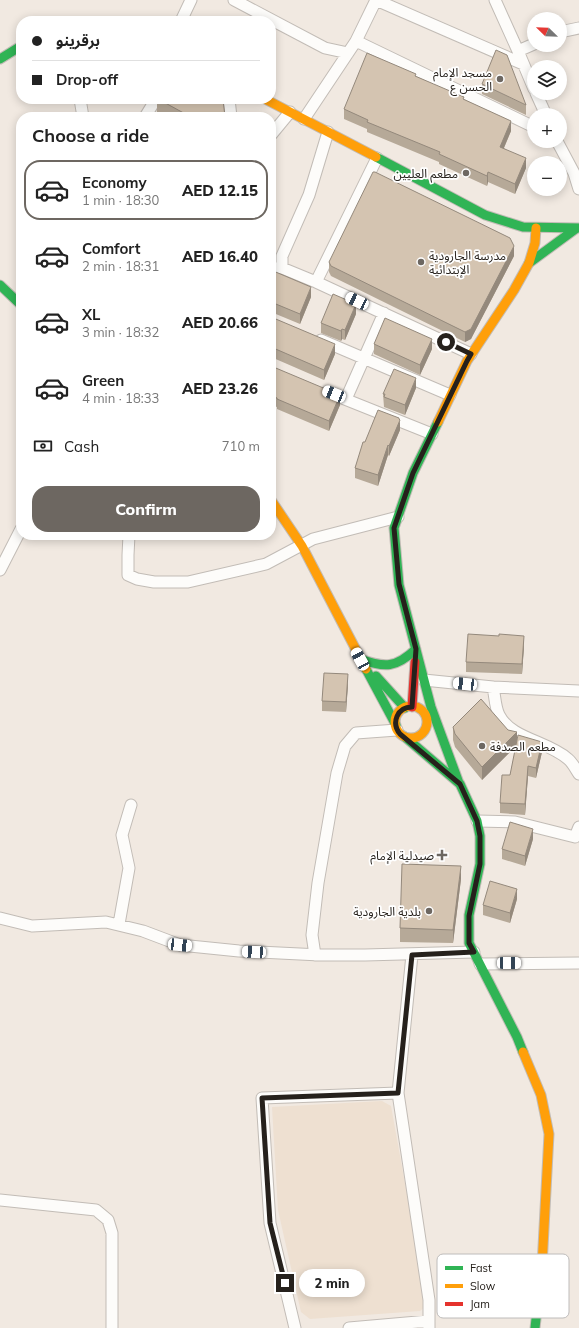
<!DOCTYPE html>
<meta charset="utf-8">
<style>
body{margin:0;font-family:Mulish,"Noto Sans Arabic",sans-serif;background:#f2f2f2;color:#222;height:100vh;display:flex;flex-direction:column;font-size:15px;white-space:nowrap}
*{box-sizing:border-box;margin:0}
p{font-size:13px;color:#767676}
.icon{flex:none;width:22px;height:22px;fill:none;stroke:currentColor;stroke-width:2;stroke-linecap:round;stroke-linejoin:round}
.map{position:relative;flex:1;overflow:hidden}
.panel{position:absolute;left:16px;top:112px;width:260px;height:428px;display:flex;flex-direction:column;background:#fff;border-radius:16px;box-shadow:0 2px 10px #0003}
.panel>*{flex:none}
.banner{position:absolute;left:16px;top:16px;width:260px;height:88px;border-radius:16px;box-shadow:0 2px 10px #0003;display:grid;align-content:center;height:88px;padding:0 16px;background:#fff}
.needle{width:26px;rotate:293deg}
.tools{position:absolute;left:527px;top:12px;display:grid;gap:8px}
.tools a{display:grid;place-items:center;width:40px;height:40px;border-radius:50%;background:#fff;box-shadow:0 2px 10px #0003;font-size:20px}
.end{position:absolute;width:18px;height:18px;margin:-9px;border:5px solid #26211c;background:#fff;box-shadow:0 0 0 2px #fff}
.from{border-radius:50%}
.bubble{position:absolute;height:28px;border-radius:14px;background:#fff;box-shadow:0 2px 10px #0003;font-size:13px;font-weight:800;line-height:28px;text-align:center}
.car{position:absolute;width:12px;height:24px;margin:-12px -6px;border-radius:5px;box-shadow:0 0 3px 1px #0007;background:linear-gradient(#fff 24%,#345 0 40%,#fff 0 76%,#345 0 86%,#fff 0)}
.banner b{display:flex;align-items:center;gap:14px;height:38px;font-size:15px}
.banner b+b{border-top:1px solid #e0e0e0}
.banner i{width:10px;height:10px;background:#222}
ul{padding:0;list-style:none}
li{display:flex;align-items:center;gap:12px;height:60px;margin:0 8px 6px;padding:0 8px;border:2px solid transparent;border-radius:16px}
li div{flex:1}
li b{display:block;font-size:15px}
li em{font-style:normal;font-weight:800}
li.on{border-color:#6d6761}
li>.icon{width:36px;height:36px;stroke-width:1.5}
h2{padding:0 16px;font-size:18px;line-height:48px}
.pay{display:flex;align-items:center;gap:10px;height:44px;padding:0 16px;font-size:15px}
.pay p{margin-inline-start:auto}
.primary-button{display:flex;gap:8px;margin-top:auto;padding:8px 16px}
.primary-button a{flex:1;height:46px;border-radius:16px;background:#6d6761;color:#fff;font-size:16px;font-weight:800;line-height:46px;text-align:center}
.map>svg:first-child{display:block}
.built{fill:#eee0d1}
.lines{fill:none;stroke-linecap:round;stroke-linejoin:round}
.street-casing{stroke:#c2bcb6;stroke-width:13}
.fast-casing{stroke:#c2bcb6;stroke-width:11}
.slow-casing{stroke:#c2bcb6;stroke-width:11}
.jam-casing{stroke:#c2bcb6;stroke-width:11}
.street{stroke:#fdfcfa;stroke-width:11}
.fast{stroke:#30b455;stroke-width:9}
.slow{stroke:#ff9f0a;stroke-width:9}
.jam{stroke:#e5322d;stroke-width:9}
.wall{fill:#b6a998}
.shaded-wall{fill:#94897c}
.building{fill:#d4c4b1;stroke:#94897c}
.route{stroke:#26211c;stroke-width:5}
.poi-dot{fill:#6d6761;stroke:#fff;stroke-width:1.5}
.labels{text-anchor:middle;dominant-baseline:central;stroke-width:3.5;stroke-linejoin:round;paint-order:stroke}
.poi-label{font-size:12px;fill:#26211c;stroke:#fff;text-anchor:end}
.key{fill:#fff;stroke:#bebcbb;stroke-width:1}
.key-label{font-size:11px;fill:#26211c}
</style>
<div class="map">
<svg width="579" height="1328" viewBox="0 0 579 1328">
<rect width="100%" height="100%" fill="#f1e9e1"/>
<path class="built" d="M382 1101 391 1106 427 1305 420 1311 310 1319 301 1312 278 1210 272 1107Z"/>
<g class="lines">
<defs>
<path id="street" d="M234 0 325 48 348 53
M376 0 523 64
M495 0 518 51
M181 21 191 0
M560 32 579 28
M356 41 534 127
M534 44 518 51 534 89
M536 93 546 115
M80 99 83 117
M229 99 231 117
M145 117 156 99
M304 119 356 41 376 0
M271 135 290 112
M557 141 574 173 579 189
M377 158 316 282 471 354
M271 268H282
M316 282 282 268V256L309 195 328 132
M321 340 450 395
M327 392 432 434
M346 399 384 313
M129 535 128 555V575L137 579 154 582H188L266 564 313 539 398 517
M0 570 21 529
M424 680 493 687C495 696 495 707 499 715 511 739 548 741 568 759 573 763 576 770 579 774
M493 687 579 691
M477 821 515 822 575 837 579 827
M0 918 32 926 106 922 143 931 180 945 239 951 320 955H365L474 952
M119 924 129 868 122 835 131 805
M315 955 312 935 318 883 337 773 345 746 356 733 397 730
M480 964 579 963
M398 1093 429 1300V1328
M0 1200 96 1210 108 1220 112 1233V1328
M295 1328 270 1223 262 1098 398 1093 412 955
M349 1328 429 1321"/>
<path id="fast" d="M0 59 21 46
M376 157 485 215 523 227 579 228
M529 263 577 228
M0 285 21 305
M438 422 413 473 394 528 399 585 431 707 459 783
M360 659C385 668 396 668 416 649
M366 669 396 725
M376 676 405 708
M405 737 460 784 477 821 480 836V864L469 915V943L517 1037 523 1052
M535 1328 542 1266"/>
<path id="slow" d="M265 99 376 157
M438 422 467 361 514 290 529 263 535 243 536 228
M271 500 302 546 366 669
M395 722a16 16 0 1 1 32 0a16 16 0 1 1-32 0Z
M523 1052 541 1095 549 1134 542 1266"/>
<path id="jam" d="M412 707 415 662"/>
</defs>
<use href="#street" class="street-casing"/>
<use href="#fast" class="fast-casing"/>
<use href="#slow" class="slow-casing"/>
<use href="#jam" class="jam-casing"/>
<use href="#street" class="street"/>
<use href="#fast" class="fast"/>
<use href="#slow" class="slow"/>
<use href="#jam" class="jam"/>
</g>
<path class="wall" d="M416 77 464 99 511 131 504 148 526 168 515 194 488 182 487 186 439 164V162L367 132V129L344 119V109Z
M482 84 526 105V115L482 94Z
M157 99H223L225 117H167L157 112Z
M514 256 473 335 471 339 465 342 331 276 329 272V262Z
M271 270 311 297 300 324 271 312Z
M356 314 345 340 342 339 341 341 321 333V323Z
M271 317 335 354 324 380 271 357Z
M374 344 432 349 420 375 374 354Z
M271 366 340 405 329 431 277 409V407L271 405Z
M416 388 405 415 384 407 383 394Z
M399 420 400 430 389 456 388 455 378 486 355 478V468L365 442Z
M524 646 522 674 466 672V662Z
M348 684 346 712 322 711V701Z
M453 727 517 741 542 752 536 778 528 776 525 815 500 813V803L510 775 516 746 482 780 455 747 453 740Z
M533 839 525 866 502 859V849Z
M461 879 453 943 400 942V928Z
M517 899 510 923 483 915V905Z"/>
<path class="shaded-wall" d="M511 121V131L500 157V147Z
M526 158V168L515 194V184Z
M488 172V182L487 186V176Z
M514 246V256L473 335 471 339 465 342V332Z
M311 287V297L300 324V314Z
M356 304V314L345 340V330Z
M342 329V339L341 341V331Z
M432 339V349L420 375V365Z
M335 344V354L324 380V370Z
M416 378V388L405 415V405Z
M340 395V405L329 431V421Z
M399 418V423L400 420V430L389 456V446Z
M388 445V455L378 486V475Z
M524 636V646L522 674V664Z
M348 674V684L346 712V702Z
M517 732V745L482 780V767Z
M542 742V752L536 778V768Z
M528 766V776L525 815V804Z
M533 829V839L525 866V856Z
M461 866V879L453 943V930Z
M517 889V899L510 923V913Z"/>
<path class="building" d="M496 50 507 55 526 105 482 84Z
M367 53 416 74 415 76 464 97 463 99 511 121 500 147 526 158 515 184 488 172 487 176 439 154 440 152 367 122 368 120 344 109Z
M158 99H223L225 117H191Z
M373 172H375L510 238 514 246 473 325 471 329 465 332 331 266 329 262Z
M271 270 311 287 300 314 271 302Z
M333 294 356 304 345 330 342 329 341 331 321 323Z
M271 317 335 344 324 370 271 347Z
M385 318 432 339 420 365 374 344Z
M271 366 340 395 329 421 277 399V398L271 395Z
M394 369 416 378 405 405 384 397 385 394H383Z
M378 410 399 418V419L400 420 389 446 388 445 378 475 355 468 363 442H365Z
M468 634 499 636V634L524 636 522 664 466 662Z
M324 673 348 674 346 702 322 701Z
M481 699 508 730 517 732 482 767 455 734 453 727Z
M518 735 542 742 536 768 528 766 525 804 500 803 502 775H510Z
M510 822 533 829 525 856 502 849Z
M402 864 461 866 453 930 400 928Z
M490 881 517 889 510 913 483 905Z"/>
<g class="lines">
<path class="route" d="M285 1283 270 1223 262 1098 398 1093 412 955 474 952 469 943V916L480 864V836L477 821 460 784 400 734C391 723 397 707 412 707L416 649 399 584 394 528 413 473 467 361 471 354 446 342"/>
</g>
<g class="poi-dot">
<circle cx="500" cy="79" r="4"/>
<circle cx="466" cy="173" r="4"/>
<circle cx="421" cy="262" r="4"/>
<circle cx="482" cy="746" r="4"/>
<path d="M440 849h4v4h4v4h-4v4h-4v-4h-4v-4h4z"/>
<circle cx="429" cy="911" r="4"/>
</g>
<g class="labels">
<g class="poi-label">
<text x="492" y="72">مسجد الإمام<tspan x="492" dy="14">الحسن ع</tspan></text>
<text x="458" y="173">مطعم العليين</text>
<text x="429" y="255" text-anchor="start">مدرسة الجارودية<tspan x="429" dy="14">الإبتدائية</tspan></text>
<text x="490" y="746" text-anchor="start">مطعم الصدفة</text>
<text x="434" y="855">صيدلية الإمام</text>
<text x="421" y="911">بلدية الجارودية</text>
</g>
</g>
<rect x="437" y="1254" width="132" height="64" rx="6" class="key"/>
<rect x="445" y="1266" width="18" height="4" fill="#30b455"/>
<rect x="445" y="1284" width="18" height="4" fill="#ff9f0a"/>
<rect x="445" y="1302" width="18" height="4" fill="#e5322d"/>
<g class="key-label">
<text x="470" y="1272">Fast</text>
<text x="470" y="1290">Slow</text>
<text x="470" y="1308">Jam</text>
</g>
</svg>
<div class="tools">
<a><svg class="needle" viewBox="-14 -14 28 28"><path d="M0-13l5 13h-10z" fill="#e53935"/><path d="M0 13l5-13h-10z" fill="#767676"/></svg></a>
<a><svg class="icon" aria-label="layers" viewBox="0 0 24 24"><path d="M12 4l9 5-9 5-9-5zM3 14l9 5 9-5"/></svg></a>
<a>+</a>
<a>−</a>
</div>
<i class="end from" style="left:446px;top:342px"></i>
<i class="end" style="left:285px;top:1283px"></i>
<div class="bubble" style="left:299px;top:1269px;width:66px">2 min</div>
<i class="car" style="left:357px;top:301px;rotate:295deg"></i>
<i class="car" style="left:334px;top:394px;rotate:292deg"></i>
<i class="car" style="left:360px;top:659px;rotate:331deg"></i>
<i class="car" style="left:465px;top:684px;rotate:276deg"></i>
<i class="car" style="left:180px;top:945px;rotate:96deg"></i>
<i class="car" style="left:254px;top:952px;rotate:273deg"></i>
<i class="car" style="left:509px;top:963px;rotate:90deg"></i>
<div class="banner">
<b><i class="from"></i>برقرينو</b>
<b><i></i>Drop-off</b>
</div>
<section class="panel">
<h2>Choose a ride</h2>
<ul>
<li class="on"><svg class="icon" aria-label="car" viewBox="0 0 24 24"><path d="M5 17H2v-5l4-1 3-4h7l3 4 3 1v5h-3M9 17h6M6 11h13"/><circle cx="7" cy="17" r="2"/><circle cx="17" cy="17" r="2"/></svg><div><b>Economy</b><p>1 min · 18:30</p></div><em>AED 12.15</em></li>
<li><svg class="icon" aria-label="car" viewBox="0 0 24 24"><path d="M5 17H2v-5l4-1 3-4h7l3 4 3 1v5h-3M9 17h6M6 11h13"/><circle cx="7" cy="17" r="2"/><circle cx="17" cy="17" r="2"/></svg><div><b>Comfort</b><p>2 min · 18:31</p></div><em>AED 16.40</em></li>
<li><svg class="icon" aria-label="car" viewBox="0 0 24 24"><path d="M5 17H2v-5l4-1 3-4h7l3 4 3 1v5h-3M9 17h6M6 11h13"/><circle cx="7" cy="17" r="2"/><circle cx="17" cy="17" r="2"/></svg><div><b>XL</b><p>3 min · 18:32</p></div><em>AED 20.66</em></li>
<li><svg class="icon" aria-label="car" viewBox="0 0 24 24"><path d="M5 17H2v-5l4-1 3-4h7l3 4 3 1v5h-3M9 17h6M6 11h13"/><circle cx="7" cy="17" r="2"/><circle cx="17" cy="17" r="2"/></svg><div><b>Green</b><p>4 min · 18:33</p></div><em>AED 23.26</em></li>
</ul>
<div class="pay"><svg class="icon" aria-label="cash" viewBox="0 0 24 24"><path d="M3 7h18v10H3z"/><circle cx="12" cy="12" r="2"/></svg>Cash<p>710 m</p></div>
<div class="primary-button"><a>Confirm</a></div>
</section>
</div>
